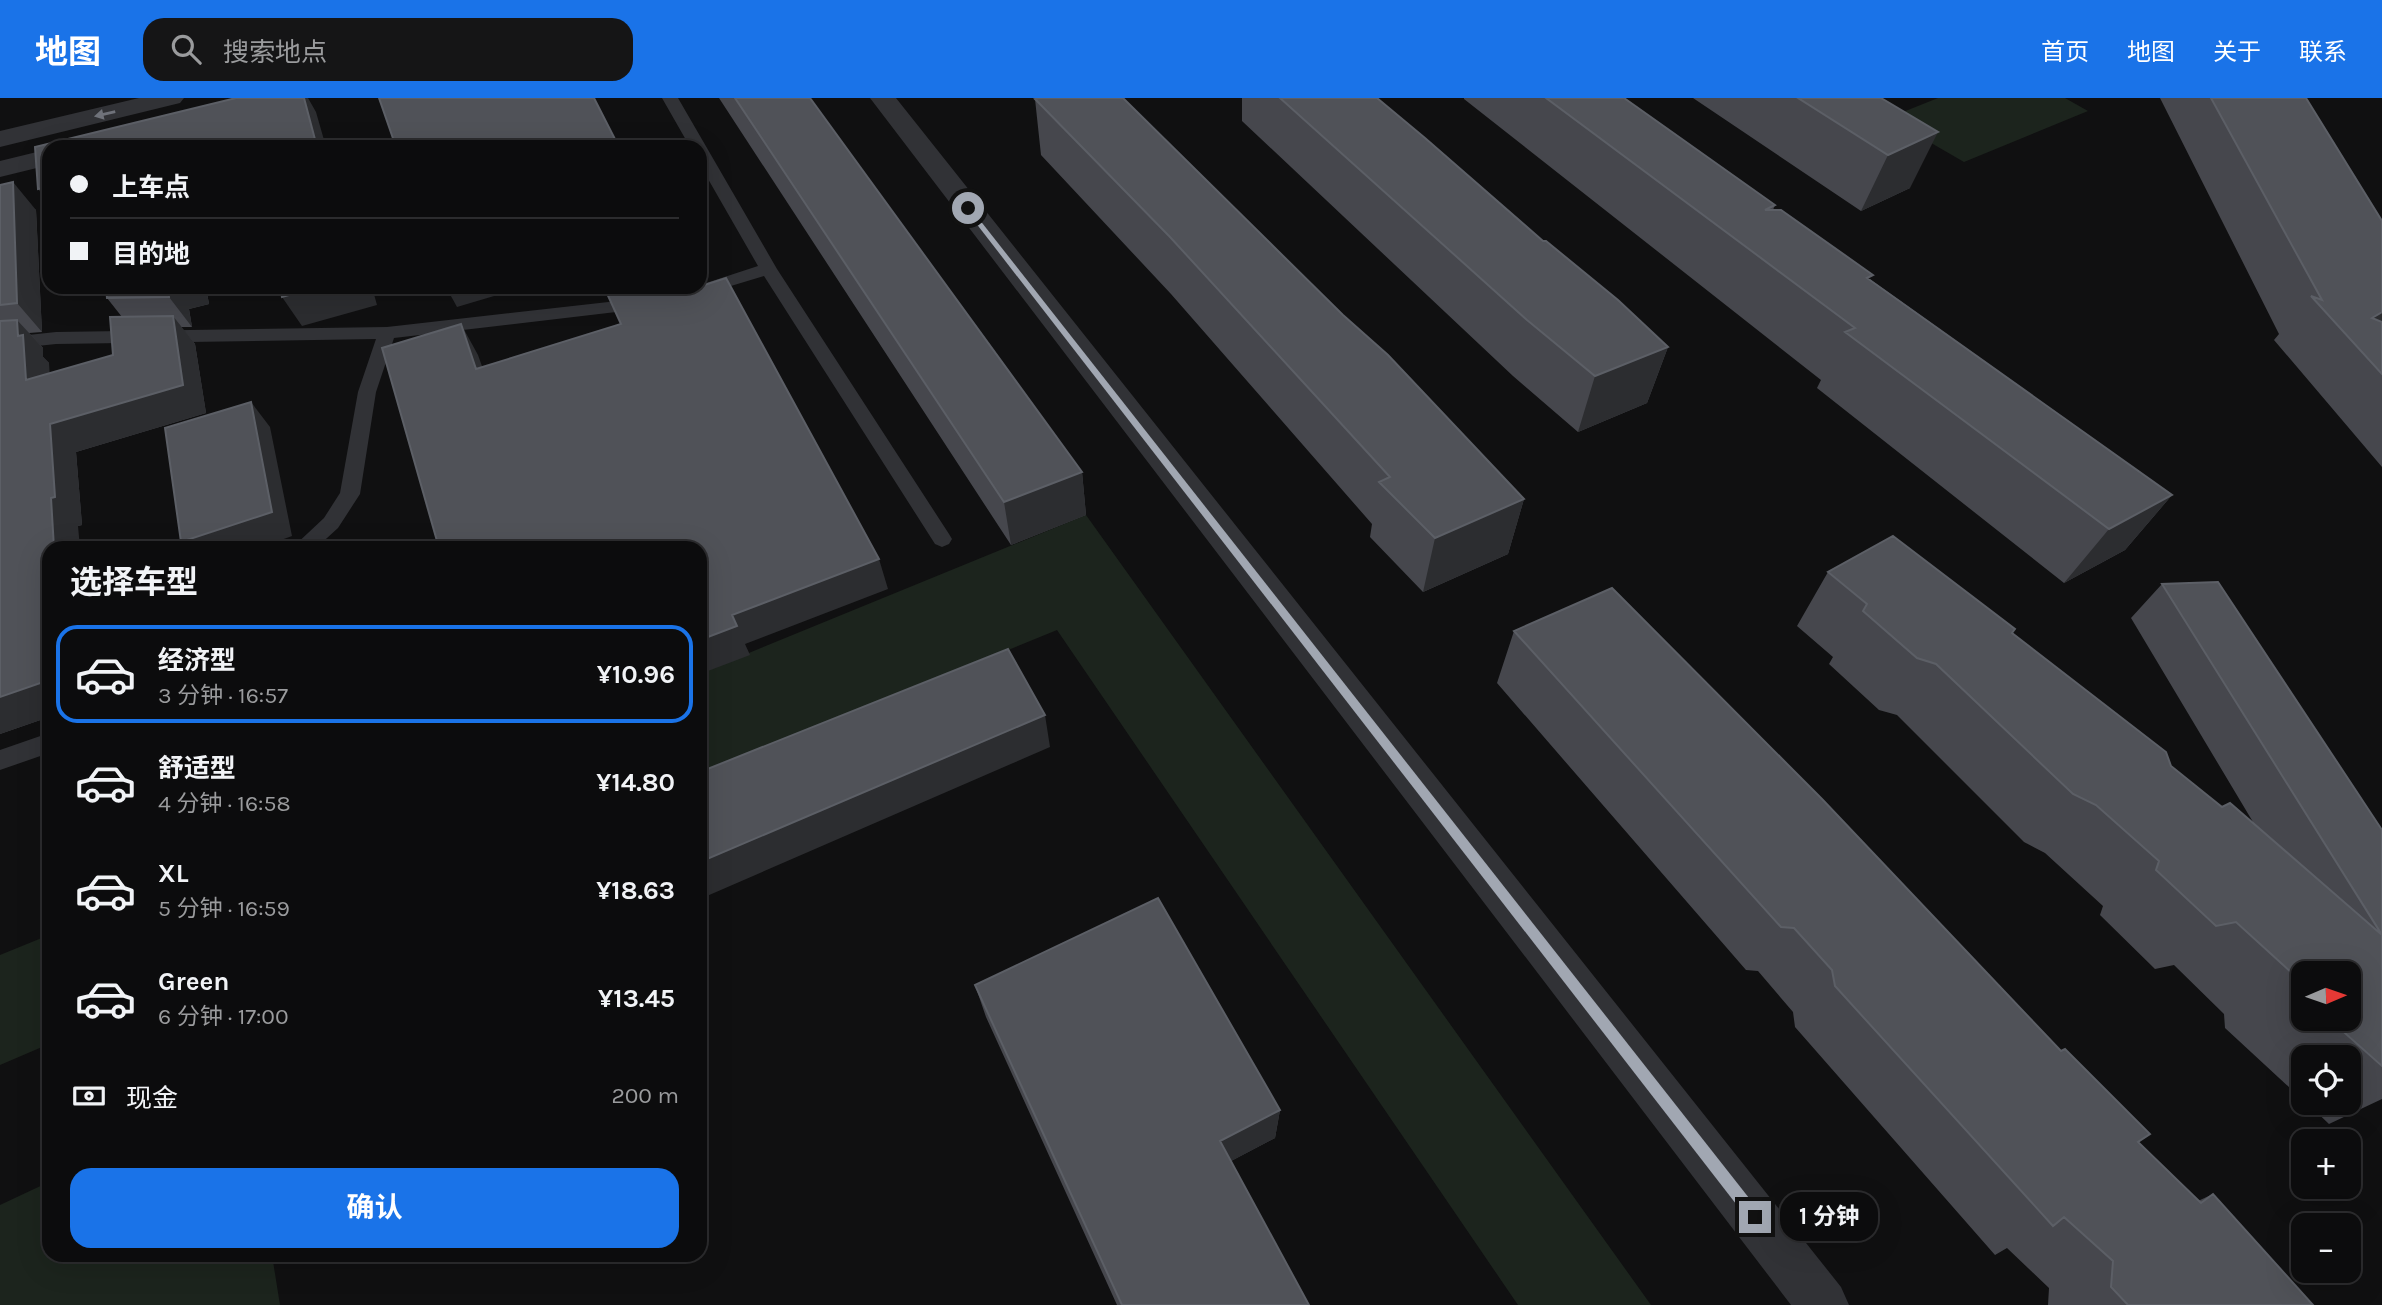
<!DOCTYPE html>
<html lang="zh">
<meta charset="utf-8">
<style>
body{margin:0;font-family:Karla,"Noto Sans SC",sans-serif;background:#151516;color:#f1f3f6;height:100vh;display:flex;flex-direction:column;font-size:26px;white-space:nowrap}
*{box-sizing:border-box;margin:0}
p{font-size:23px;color:#9a9b9d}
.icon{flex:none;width:38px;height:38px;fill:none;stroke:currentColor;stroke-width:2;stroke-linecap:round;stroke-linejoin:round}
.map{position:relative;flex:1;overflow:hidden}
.sheet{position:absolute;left:42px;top:443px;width:665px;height:721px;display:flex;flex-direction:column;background:#0c0c0d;border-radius:21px;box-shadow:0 7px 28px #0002,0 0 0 2px #2c2c2e}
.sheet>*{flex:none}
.guide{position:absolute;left:42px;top:42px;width:665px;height:154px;border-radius:21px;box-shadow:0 7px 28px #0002,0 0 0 2px #2c2c2e;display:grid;align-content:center;height:154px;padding:0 28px;background:#0c0c0d}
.needle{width:46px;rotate:88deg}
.controls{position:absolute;left:2291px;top:863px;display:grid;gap:14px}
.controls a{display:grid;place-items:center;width:70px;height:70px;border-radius:14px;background:#0c0c0d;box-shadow:0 7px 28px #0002,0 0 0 2px #2c2c2e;font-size:35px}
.end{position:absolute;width:32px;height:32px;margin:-16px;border:9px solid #a1a7b2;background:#111;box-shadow:0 0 0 4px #111}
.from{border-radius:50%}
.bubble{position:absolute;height:49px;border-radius:21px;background:#0c0c0d;box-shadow:0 7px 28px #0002,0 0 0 2px #2c2c2e;font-size:23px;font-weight:700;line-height:49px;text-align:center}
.guide b{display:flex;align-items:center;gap:24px;height:66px;font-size:26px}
.guide b+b{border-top:2px solid #2c2c2e}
.guide i{width:18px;height:18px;background:#f1f3f6}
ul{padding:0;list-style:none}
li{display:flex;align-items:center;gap:21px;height:98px;margin:0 14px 10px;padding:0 14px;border:4px solid transparent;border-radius:21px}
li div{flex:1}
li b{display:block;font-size:26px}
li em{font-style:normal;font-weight:700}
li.current{border-color:#1a73e8}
li>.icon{width:63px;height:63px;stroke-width:1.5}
h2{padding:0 28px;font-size:32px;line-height:84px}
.pay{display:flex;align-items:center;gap:18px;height:77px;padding:0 28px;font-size:26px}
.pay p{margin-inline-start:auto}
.button{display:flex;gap:14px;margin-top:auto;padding:14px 28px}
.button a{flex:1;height:80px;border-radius:21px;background:#1a73e8;color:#fff;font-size:28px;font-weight:700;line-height:80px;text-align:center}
header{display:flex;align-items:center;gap:42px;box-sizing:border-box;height:98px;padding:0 35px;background:#1a73e8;color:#fff}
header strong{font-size:33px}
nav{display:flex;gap:38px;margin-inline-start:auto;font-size:24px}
.search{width:490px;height:63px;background:#151516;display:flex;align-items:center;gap:18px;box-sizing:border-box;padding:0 24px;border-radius:21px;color:#9a9b9d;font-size:26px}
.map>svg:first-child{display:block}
.green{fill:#1c241d}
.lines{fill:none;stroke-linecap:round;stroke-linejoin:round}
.service{fill:#313236;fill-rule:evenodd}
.tertiary{fill:#313236;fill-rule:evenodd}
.wall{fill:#46474d;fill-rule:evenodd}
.shaded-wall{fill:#2c2d30}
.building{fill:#505258;stroke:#5c5f66;stroke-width:2}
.oneway{fill:#6f727a}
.route{fill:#a1a7b2}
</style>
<header>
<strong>地图</strong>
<div class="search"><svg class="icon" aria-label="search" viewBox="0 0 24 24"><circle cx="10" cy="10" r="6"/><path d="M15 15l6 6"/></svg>搜索地点</div>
<nav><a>首页</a><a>地图</a><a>关于</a><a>联系</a></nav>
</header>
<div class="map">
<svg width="2382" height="1207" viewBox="0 0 2382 1207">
<rect width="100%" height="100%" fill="#101011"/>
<path class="green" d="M1938 0H2065L2088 13 1964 64 1888 20Z
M1086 417 1651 1207H1518L1057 532 700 678V575Z
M49 837V946L0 967V857Z
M49 1084V1157H272L280 1207H0V1107Z"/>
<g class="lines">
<path class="service" d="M662 0H678L777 171 949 436 952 441 949 446 942 449 935 446 764 178 701 197 692 192 700 187 758 168 700 67V49H690Z
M644 200 650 202 653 206 650 210 394 240 376 294 360 396 338 430 316 450H292L324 420 340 395 358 294 376 241 56 246 0 252V240L56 234 387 229Z
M49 635V655L0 672V652Z"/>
<path class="tertiary" d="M139 0H184L180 5 0 49V33Z
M870 0H896L1841 1189 1849 1207H1791Z
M49 51V67L0 79V63Z"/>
</g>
<path class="wall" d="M719 0H810L1082 374 1086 417 1011 447Z
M1242 0H1377L1543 143 1668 249 1647 305 1578 334 1513 278 1242 23Z
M1464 0H1624L1775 107 1773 112 2172 397 2125 452 2064 485 1817 290 1821 282 1464 1Z
M1693 0H1881L1910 90 1861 113Z
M2160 0H2306L2382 123V369L2274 242 2279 236Z
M1035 1 1524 401 1508 456 1423 494 1370 439 1372 426 1171 196 1041 57Z
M0 87 36 112 42 234 29 235 43 250V259L49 265V276L113 257 122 219 107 200 106 189H206L209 206 189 211 192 229H181L195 246 206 315 76 354 82 427 78 428 49 450V619L0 636Z
M1828 474 2013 535 2171 668 2222 709 2253 724 2131 520 2162 486 2382 732V1001L2329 1026 2306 1004H2348V959H2303V1002L2225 930 2224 916 2174 867 2155 871 2100 817 2103 808 2045 755 2024 744 1897 617 1879 612 1829 566 1833 559 1797 528ZM2303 875 2348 920H2303Z
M1514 533 2138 1044 2198 1103 2213 1096 2313 1207H2048L2049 1190 2007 1150 1995 1157 1795 929 1793 914 1758 873 1746 872 1497 585Z
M975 887 1280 1012 1275 1040 1231 1063 1309 1207H1117L986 919Z"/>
<path class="shaded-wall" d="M304 0H308L316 14 326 49H317Z
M1938 34 1910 90 1861 113 1888 57Z
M13 84 36 112 42 234 17 205Z
M49 89V105L38 91Z
M168 189H206L209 206 189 211 192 229 169 199Z
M317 189H372L377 207 302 228 282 199Z
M446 189H524L457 209Z
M2382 214V235L2372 220Z
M173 218 195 246 206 315 76 354 82 427 78 428 80 450H54L51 400 50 326Z
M17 222 43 250V259L49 265 52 311 26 282 18 238Z
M461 226 478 257 494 302 476 271Z
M1668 249 1647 305 1578 334 1595 278Z
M251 304 270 329 292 438 259 450H186L181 444Z
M1082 374 1086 417 1011 447 1004 404Z
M2172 397 2125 452 2064 485 2109 431Z
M1524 401 1508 456 1423 494 1435 440Z
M879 461 888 491 745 546 750 557 700 576V542L732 517Z
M49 582V619L0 636V599Z
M1045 617 1050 649 700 801V764Z
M1280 1012 1275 1040 1218 1070 1220 1043Z"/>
<path class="building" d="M236 0H304L317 49H49V89L38 91 35 49Z
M379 0H594L619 49H396Z
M735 0H810L1082 374 1004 404Z
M1039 0H1123L1343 217 1388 257 1524 401 1435 440 1379 384 1390 379 1170 139 1035 1Z
M1280 0H1377L1425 40 1543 143H1546L1618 202 1668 249 1595 278 1527 222Z
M1546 0H1624L1775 107 1765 112H1781L1873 177 1867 180 2172 397 2109 431 1845 234 1855 230Z
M1798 0H1881L1938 34 1888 57Z
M2211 0H2306L2382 123V214L2372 220 2382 224V276L2311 198 2322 202Z
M13 84 17 205 0 207V87Z
M726 180 879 461 732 517 737 528 700 542V450H439L382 250 461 226 476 271 621 226 604 189H691L692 191Z
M106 189H168L169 199 107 200Z
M280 189H317L282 199Z
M173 218 183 287 50 326 55 399 51 400 54 450H49V582L0 599V223L17 222 18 238 23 237 26 282 113 257 110 219Z
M251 304 272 414 181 444 165 330Z
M1893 438 2015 531 2012 535 2166 654 2171 668 2222 709 2230 705 2382 837V968L2328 920H2348V875H2303V898L2292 889V875L2236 824 2216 828 2156 772 2159 763 2096 707 2073 696 1936 566 1917 560 1863 513 1867 506 1828 474Z
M2218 484 2382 732V837L2162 486Z
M1612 490 1822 701 2061 953 2065 951 2150 1036 2138 1044 2201 1105 2213 1096 2313 1207H2128L2111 1189 2113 1163 2064 1119 2053 1128 1835 888 1832 872 1794 830 1781 829 1514 533Z
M1008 551 1045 617 700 764V674Z
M1158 800 1280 1012 1220 1043 1309 1207H1122L975 887Z"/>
<defs><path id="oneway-solid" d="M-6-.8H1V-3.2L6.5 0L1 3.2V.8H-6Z" transform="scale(1.75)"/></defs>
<use class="oneway" href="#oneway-solid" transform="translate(105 16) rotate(167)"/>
<path class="route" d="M968 107 1760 1114 1762 1119 1760 1124 1755 1127 1750 1124 965 111Z"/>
</svg>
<div class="controls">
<a><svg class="needle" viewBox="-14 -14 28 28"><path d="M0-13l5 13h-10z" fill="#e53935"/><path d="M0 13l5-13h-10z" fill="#9a9b9d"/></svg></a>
<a><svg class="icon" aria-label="locate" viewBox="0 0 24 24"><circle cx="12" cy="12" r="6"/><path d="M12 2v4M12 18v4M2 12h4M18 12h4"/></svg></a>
<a>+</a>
<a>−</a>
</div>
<i class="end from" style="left:968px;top:110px"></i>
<i class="end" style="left:1755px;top:1119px"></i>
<div class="bubble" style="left:1780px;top:1094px;width:98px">1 分钟</div>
<div class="guide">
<b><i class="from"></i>上车点</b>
<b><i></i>目的地</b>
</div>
<section class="sheet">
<h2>选择车型</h2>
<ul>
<li class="current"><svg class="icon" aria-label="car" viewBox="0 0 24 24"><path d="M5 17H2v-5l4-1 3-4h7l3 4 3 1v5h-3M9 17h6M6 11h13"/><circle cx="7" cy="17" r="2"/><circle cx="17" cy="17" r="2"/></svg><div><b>经济型</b><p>3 分钟 · 16:57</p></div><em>¥10.96</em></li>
<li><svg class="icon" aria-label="car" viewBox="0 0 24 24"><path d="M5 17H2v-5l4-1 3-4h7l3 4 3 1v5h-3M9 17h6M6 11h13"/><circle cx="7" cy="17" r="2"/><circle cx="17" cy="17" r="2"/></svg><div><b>舒适型</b><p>4 分钟 · 16:58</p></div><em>¥14.80</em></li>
<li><svg class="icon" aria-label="car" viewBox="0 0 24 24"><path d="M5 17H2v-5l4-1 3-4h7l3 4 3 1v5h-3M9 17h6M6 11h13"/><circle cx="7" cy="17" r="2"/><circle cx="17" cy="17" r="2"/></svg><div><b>XL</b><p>5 分钟 · 16:59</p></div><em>¥18.63</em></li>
<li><svg class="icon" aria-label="car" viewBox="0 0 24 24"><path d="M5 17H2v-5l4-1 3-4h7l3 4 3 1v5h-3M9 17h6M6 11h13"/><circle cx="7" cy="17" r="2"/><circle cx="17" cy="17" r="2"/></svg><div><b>Green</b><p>6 分钟 · 17:00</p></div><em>¥13.45</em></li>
</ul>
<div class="pay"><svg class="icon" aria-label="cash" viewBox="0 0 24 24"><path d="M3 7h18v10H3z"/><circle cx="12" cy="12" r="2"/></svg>现金<p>200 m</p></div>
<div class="button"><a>确认</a></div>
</section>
</div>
